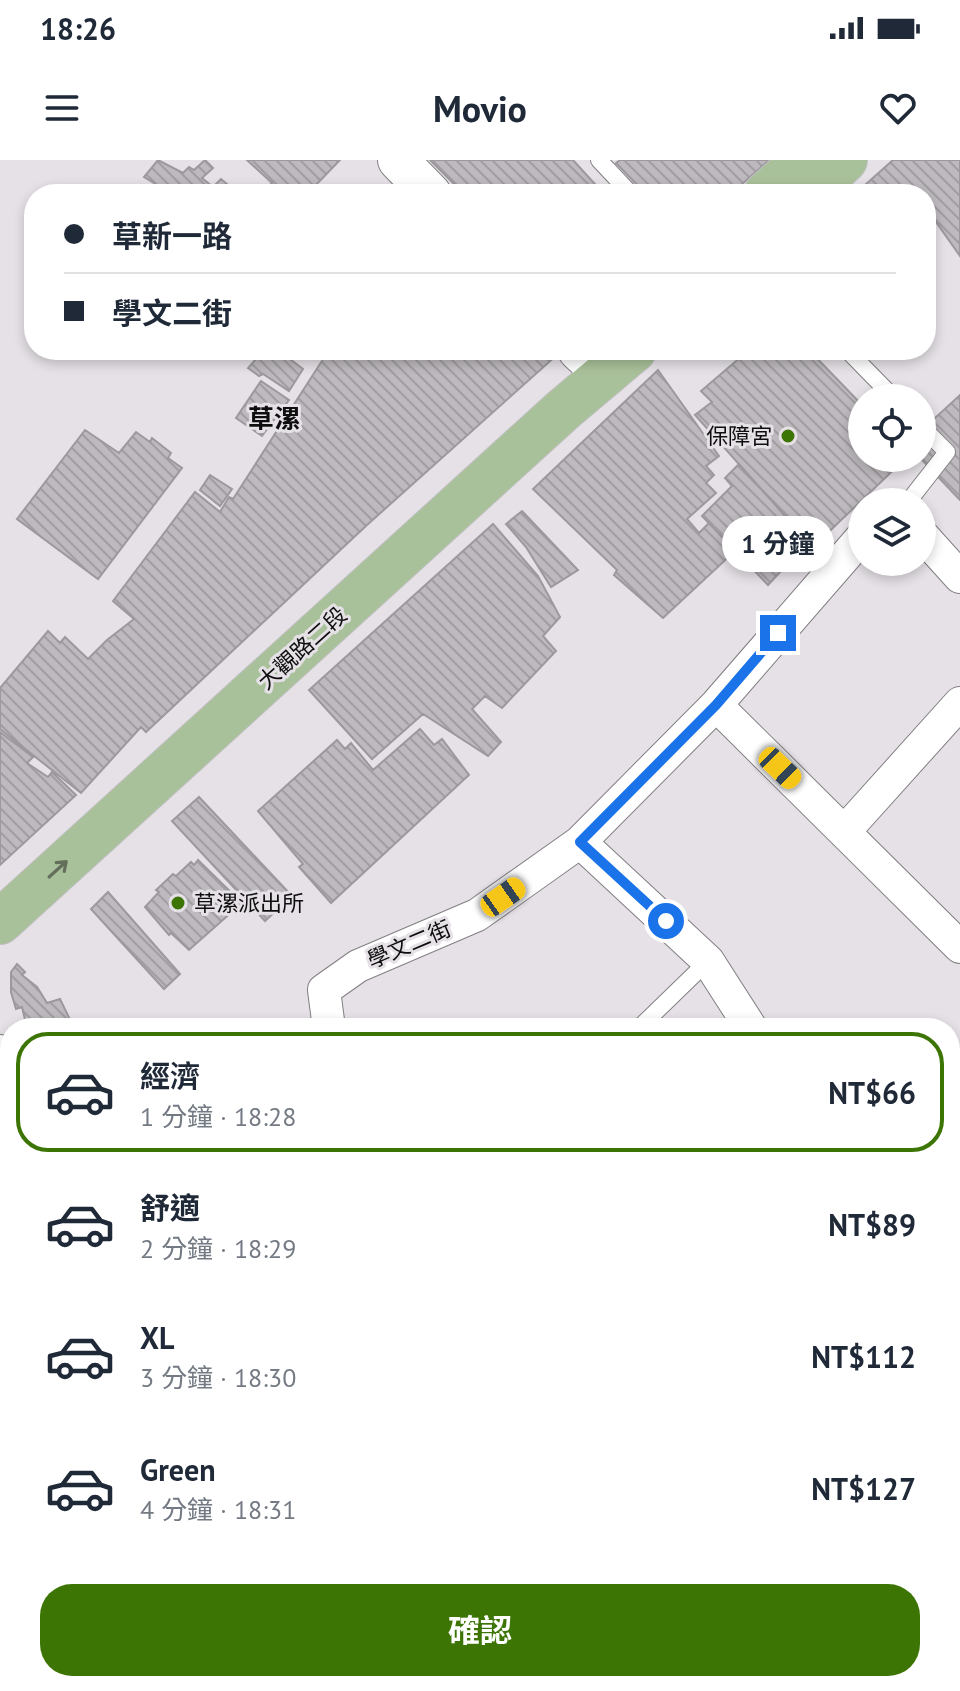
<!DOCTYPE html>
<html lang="zh-TW">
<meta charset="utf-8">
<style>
body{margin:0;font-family:"PT Sans","Noto Sans TC",sans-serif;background:#f2f2f3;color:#1f2937;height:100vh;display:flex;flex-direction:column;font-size:30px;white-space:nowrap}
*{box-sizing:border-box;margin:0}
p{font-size:26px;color:#747a83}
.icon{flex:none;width:44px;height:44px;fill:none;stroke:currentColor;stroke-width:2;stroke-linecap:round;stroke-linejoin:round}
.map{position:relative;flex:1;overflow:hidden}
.side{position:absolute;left:0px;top:858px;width:960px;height:674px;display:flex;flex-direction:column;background:#fff;border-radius:32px 32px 0 0;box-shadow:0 4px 12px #0003}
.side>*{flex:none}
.top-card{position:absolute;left:24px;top:24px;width:912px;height:176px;border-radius:32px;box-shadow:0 4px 12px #0003;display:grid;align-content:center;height:176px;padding:0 40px;background:#fff}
.controls{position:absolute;left:848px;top:224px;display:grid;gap:16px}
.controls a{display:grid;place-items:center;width:88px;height:88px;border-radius:50%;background:#fff;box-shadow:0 4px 12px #0003;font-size:40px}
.end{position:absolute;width:36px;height:36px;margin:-18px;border:10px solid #1a73e8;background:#fff;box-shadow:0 0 0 4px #fff}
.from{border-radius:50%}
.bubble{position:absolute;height:56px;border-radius:28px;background:#fff;box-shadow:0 4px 12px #0003;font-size:26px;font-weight:700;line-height:56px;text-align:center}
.car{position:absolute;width:24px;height:48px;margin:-24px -12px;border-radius:10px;box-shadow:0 0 6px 2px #0007;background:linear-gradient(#f5c518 24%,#345 0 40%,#f5c518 0 76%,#345 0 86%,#f5c518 0)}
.top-card b{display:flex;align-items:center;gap:28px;height:76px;font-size:30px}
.top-card b+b{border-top:2px solid #e0e1e3}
.top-card i{width:20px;height:20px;background:#1f2937}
ul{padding:14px 0 0;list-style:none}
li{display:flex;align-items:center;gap:24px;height:120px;margin:0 16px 12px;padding:0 24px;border:4px solid transparent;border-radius:32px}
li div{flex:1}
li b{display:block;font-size:30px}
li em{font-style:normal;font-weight:700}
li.on{border-color:#3d7505}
li>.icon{width:72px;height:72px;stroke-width:1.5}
.button{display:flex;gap:16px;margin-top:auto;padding:16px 40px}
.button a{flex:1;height:92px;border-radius:32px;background:#3d7505;color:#fff;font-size:32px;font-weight:700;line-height:92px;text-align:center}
.status{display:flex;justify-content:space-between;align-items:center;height:56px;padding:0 40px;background:#fff;direction:ltr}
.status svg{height:22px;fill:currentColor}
header{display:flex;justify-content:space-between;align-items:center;height:104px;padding:0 40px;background:#fff;font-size:36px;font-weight:700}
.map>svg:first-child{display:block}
.building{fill:url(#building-back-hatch);stroke:#9c989d;stroke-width:2}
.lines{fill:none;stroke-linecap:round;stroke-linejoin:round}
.service-casing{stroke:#827f83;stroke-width:18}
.minor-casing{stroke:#827f83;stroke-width:34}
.tertiary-casing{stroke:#827f83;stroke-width:42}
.primary-casing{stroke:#c1c0c1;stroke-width:46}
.service{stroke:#fff;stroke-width:16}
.minor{stroke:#fff;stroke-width:32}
.tertiary{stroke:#fff;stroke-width:40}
.primary{stroke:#a9c19a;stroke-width:44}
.oneway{stroke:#64705b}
.route{stroke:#1a73e8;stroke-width:10}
.poi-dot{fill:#3d7505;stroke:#e5e1e6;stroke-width:3}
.labels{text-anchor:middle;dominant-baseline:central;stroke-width:6;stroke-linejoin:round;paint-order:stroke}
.poi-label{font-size:22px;fill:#0f0e0f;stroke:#e5e1e6;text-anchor:end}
.street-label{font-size:22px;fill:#0f0e0f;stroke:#e5e1e6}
.quarter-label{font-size:26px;font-weight:bold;fill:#0f0e0f;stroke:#e5e1e6}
</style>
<div class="status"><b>18:26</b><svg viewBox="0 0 49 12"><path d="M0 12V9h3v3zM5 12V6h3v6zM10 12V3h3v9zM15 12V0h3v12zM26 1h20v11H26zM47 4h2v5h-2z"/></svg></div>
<header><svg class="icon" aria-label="menu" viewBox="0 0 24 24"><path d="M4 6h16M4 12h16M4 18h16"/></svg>Movio<svg class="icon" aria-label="heart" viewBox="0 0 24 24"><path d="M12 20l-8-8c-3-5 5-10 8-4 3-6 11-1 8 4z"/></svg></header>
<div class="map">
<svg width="960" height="1531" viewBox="0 0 960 1531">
<defs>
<pattern id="building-back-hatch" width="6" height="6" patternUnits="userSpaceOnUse" patternTransform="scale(2)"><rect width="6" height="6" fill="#bdb9be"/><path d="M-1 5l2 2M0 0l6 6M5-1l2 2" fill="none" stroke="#a19ea2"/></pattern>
</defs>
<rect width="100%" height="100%" fill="#e5e1e6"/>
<path class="building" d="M158 0 183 13 189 7 194 10 205 0 213 8 202 18 213 27 221 19 234 30 231 34H167V31L144 17Z
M247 0H340L311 30 307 26 298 34H261L272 23Z
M430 0H573L604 34H464Z
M620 0H769L731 34H646L616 3Z
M893 0H960V96L931 55 926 59V34H875L865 25Z
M264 190H278L303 209 289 231 263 214 259 216 248 208Z
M329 190H558V194L367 365 146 572 141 567 81 633 0 569V528L48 471 60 483 65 477 88 499 107 480 134 459 113 441 195 332 220 352 229 337 233 339Z
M749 190H809L862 245V298H906L813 387 695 255 712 242 701 231Z
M658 210 719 296 706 306 714 315 706 323 716 333 687 359 699 373 709 363 735 391 663 458 614 415 617 410 533 329Z
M261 221 289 240 262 276 236 258Z
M960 235V340L920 298 922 270Z
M85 270 119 293 136 272 150 282 152 278 171 293 168 298 182 308 98 419 17 359Z
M739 304 808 382 768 425 702 356 732 326 725 318Z
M210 315 232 329 220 346 200 330Z
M522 351 578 410 551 427 526 387 506 364Z
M493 364 538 416 560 457 543 476 556 491 502 548 485 536 472 549 501 582 488 596 423 554 372 599 309 530Z
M420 569 434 585 442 579 469 615 331 743 299 707 303 704 258 651 337 580 345 589 351 583 373 610Z
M0 572 33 597 27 603 48 617 52 612 76 635 0 705Z
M199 637 292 736 265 761 172 661Z
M198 700 242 743 189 790 171 773 169 775 145 747 159 732 156 730 173 714 176 716 191 702 194 705Z
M108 732 180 814 164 829 91 749Z
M17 804 25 812 22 815 37 827 47 843 60 839 74 868H27L22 847 16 849 11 832V812Z
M0 1035 10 1084V1147L0 1149Z"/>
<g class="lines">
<defs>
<path id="service" d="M599 0 631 34
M847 190 894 238
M908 342 947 292 922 267
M639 868 708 801
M934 1522 939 1531"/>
<path id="minor" d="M922 375 960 417
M716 545 960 787
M844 672 960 543
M580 682 708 801 751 868
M329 868 324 830 358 806 477 755 580 682 716 545 862 377
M950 1176 960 1191
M0 1262 10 1260
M950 1483 960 1476
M836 1531 874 1522"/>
<path id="tertiary" d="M398 0 431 34
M578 190 606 216
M0 895 10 948
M132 1522 134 1531"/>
<path id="primary" d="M766 34 804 0
M807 34 845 0
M0 762 563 250 634 190"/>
</defs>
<use href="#service" class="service-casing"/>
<use href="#minor" class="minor-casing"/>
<use href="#tertiary" class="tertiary-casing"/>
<use href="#primary" class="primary-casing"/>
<use href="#service" class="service"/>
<use href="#minor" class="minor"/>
<use href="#tertiary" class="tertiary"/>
<use href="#primary" class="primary"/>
</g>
<defs><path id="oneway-shaft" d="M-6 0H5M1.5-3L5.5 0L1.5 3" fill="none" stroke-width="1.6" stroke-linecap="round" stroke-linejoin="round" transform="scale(2)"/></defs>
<use class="oneway" href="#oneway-shaft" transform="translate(58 709) rotate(-42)"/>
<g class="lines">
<path class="route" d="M666 761 580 682 716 545 778 473"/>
</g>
<g class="poi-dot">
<circle cx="788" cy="276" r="8"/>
<circle cx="178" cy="743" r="8"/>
</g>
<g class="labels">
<g class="poi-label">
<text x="772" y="276">保障宮</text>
<text x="194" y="743" text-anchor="start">草漯派出所</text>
</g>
<g class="street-label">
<text transform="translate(302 488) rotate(-42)">大觀路二段</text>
<text transform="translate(409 784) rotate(-23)">學文二街</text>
</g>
<g class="quarter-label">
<text x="274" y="258">草漯</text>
</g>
</g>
</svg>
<div class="controls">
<a><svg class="icon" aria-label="locate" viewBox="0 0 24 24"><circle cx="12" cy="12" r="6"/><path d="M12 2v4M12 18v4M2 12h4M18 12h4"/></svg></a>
<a><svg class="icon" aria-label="layers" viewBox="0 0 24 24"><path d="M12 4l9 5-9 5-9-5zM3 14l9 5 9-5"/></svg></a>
</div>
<i class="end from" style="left:666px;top:761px"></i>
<i class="end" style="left:778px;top:473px"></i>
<div class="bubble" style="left:722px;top:356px;width:112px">1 分鐘</div>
<i class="car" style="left:780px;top:608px;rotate:134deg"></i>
<i class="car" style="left:503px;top:737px;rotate:55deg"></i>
<div class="top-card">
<b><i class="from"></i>草新一路</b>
<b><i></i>學文二街</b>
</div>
<section class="side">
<ul>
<li class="on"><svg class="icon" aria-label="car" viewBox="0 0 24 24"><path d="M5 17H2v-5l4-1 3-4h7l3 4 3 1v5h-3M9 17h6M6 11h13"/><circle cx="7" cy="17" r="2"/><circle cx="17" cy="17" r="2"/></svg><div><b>經濟</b><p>1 分鐘 · 18:28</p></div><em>NT$66</em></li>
<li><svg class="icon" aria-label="car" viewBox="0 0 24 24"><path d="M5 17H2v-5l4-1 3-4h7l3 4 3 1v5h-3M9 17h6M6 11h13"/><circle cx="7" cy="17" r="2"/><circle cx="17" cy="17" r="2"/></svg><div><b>舒適</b><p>2 分鐘 · 18:29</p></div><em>NT$89</em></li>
<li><svg class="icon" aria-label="car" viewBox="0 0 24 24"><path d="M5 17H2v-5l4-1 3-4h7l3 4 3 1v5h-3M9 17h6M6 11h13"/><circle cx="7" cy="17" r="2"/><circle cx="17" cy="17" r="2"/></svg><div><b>XL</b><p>3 分鐘 · 18:30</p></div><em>NT$112</em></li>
<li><svg class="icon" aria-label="car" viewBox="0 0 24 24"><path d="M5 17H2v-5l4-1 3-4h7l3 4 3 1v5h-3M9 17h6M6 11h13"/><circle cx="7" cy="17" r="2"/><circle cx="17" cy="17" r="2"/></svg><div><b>Green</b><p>4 分鐘 · 18:31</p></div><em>NT$127</em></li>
</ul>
<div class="button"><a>確認</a></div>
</section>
</div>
